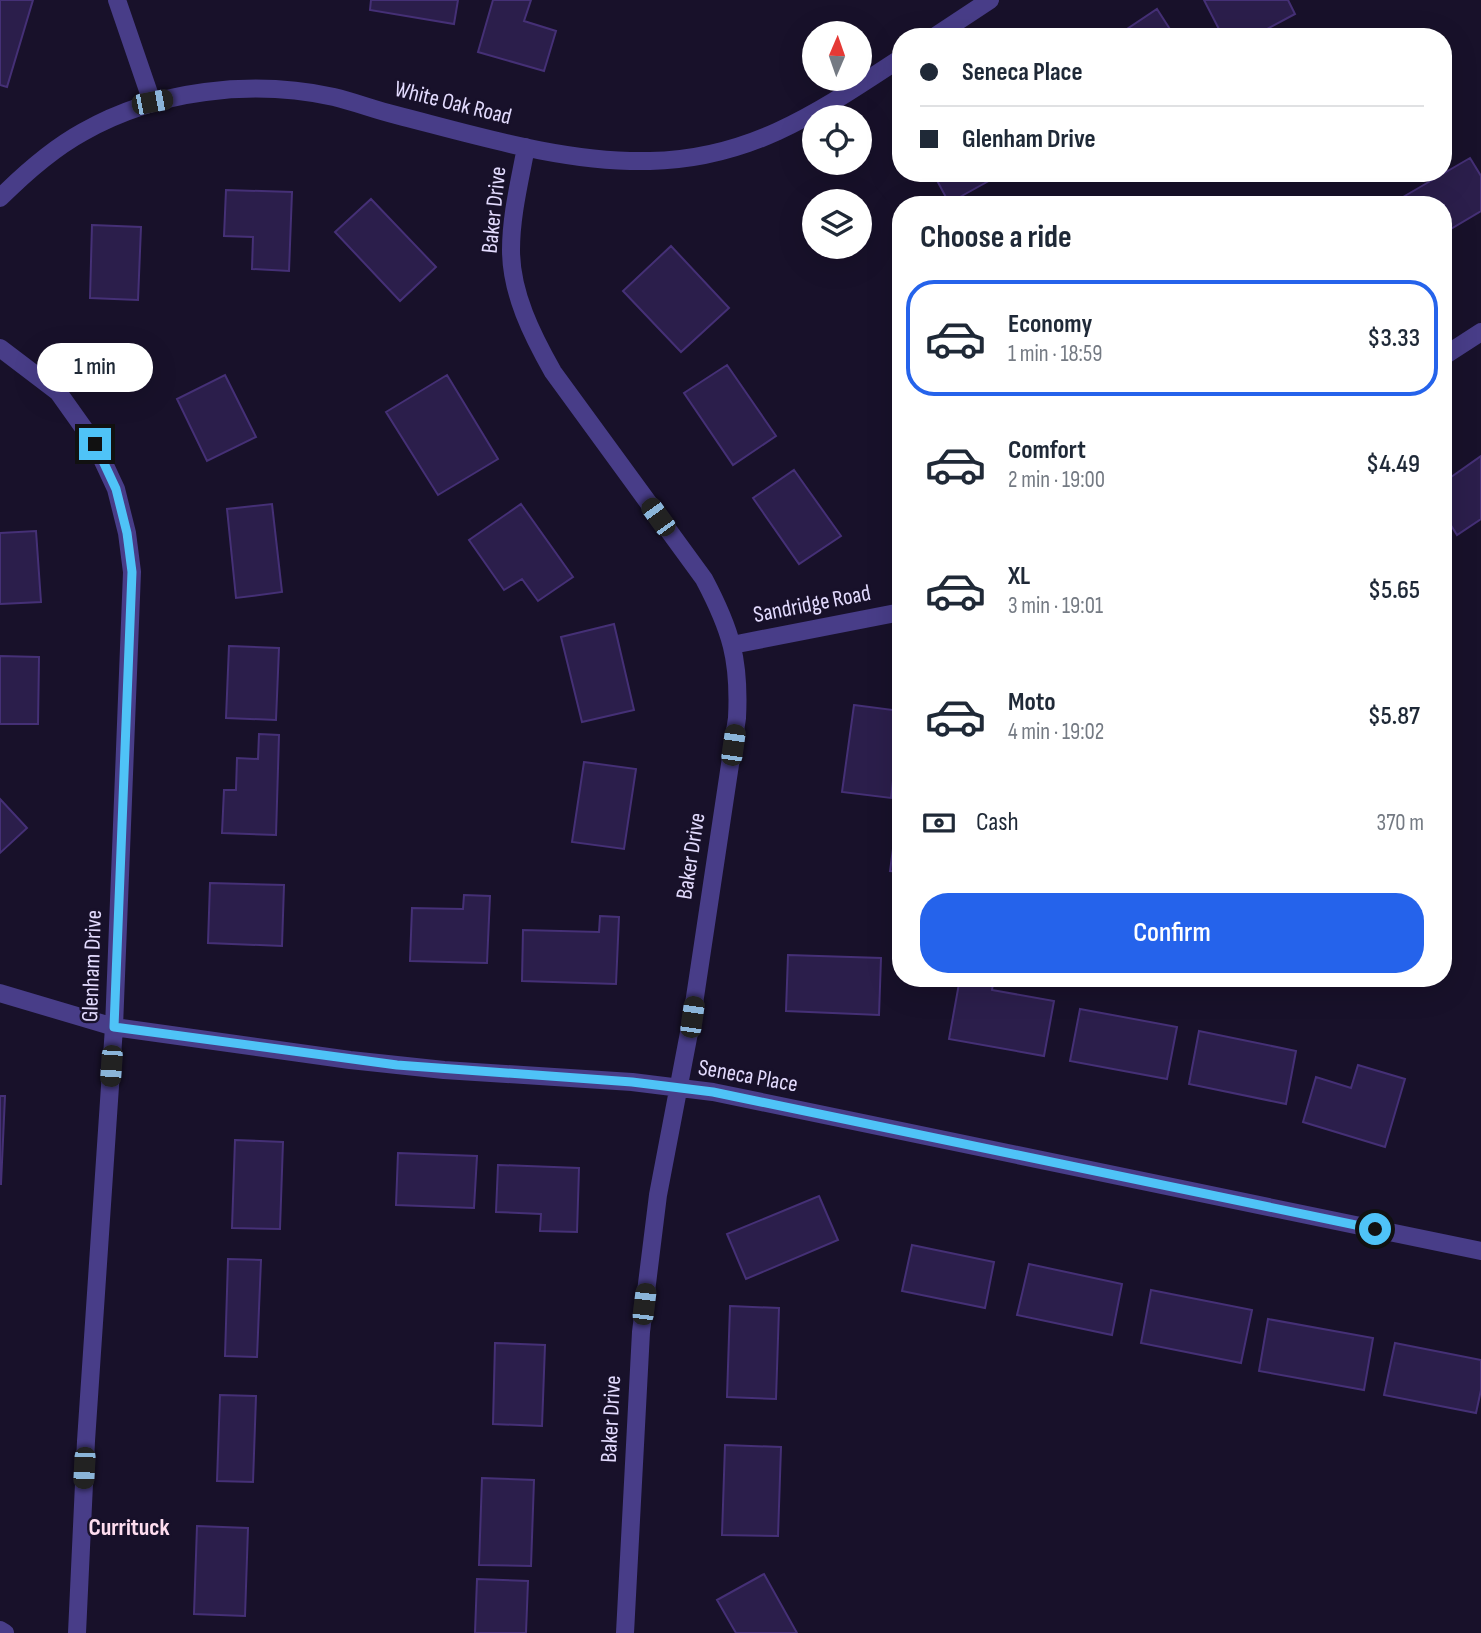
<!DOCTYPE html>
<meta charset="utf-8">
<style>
body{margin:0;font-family:"Sofia Sans Condensed",sans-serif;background:#f2f2f3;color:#1f2937;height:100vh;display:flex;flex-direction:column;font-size:26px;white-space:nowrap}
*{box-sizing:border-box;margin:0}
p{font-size:23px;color:#747a83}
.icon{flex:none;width:38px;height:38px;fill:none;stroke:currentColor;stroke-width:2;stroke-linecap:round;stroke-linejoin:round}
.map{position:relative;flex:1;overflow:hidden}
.drawer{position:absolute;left:892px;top:196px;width:560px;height:791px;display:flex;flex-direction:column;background:#fff;border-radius:28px;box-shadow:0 7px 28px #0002}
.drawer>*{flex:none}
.banner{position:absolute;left:892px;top:28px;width:560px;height:154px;border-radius:28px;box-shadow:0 7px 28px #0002;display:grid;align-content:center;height:154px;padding:0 28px;background:#fff}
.needle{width:46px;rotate:2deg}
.controls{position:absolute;left:802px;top:21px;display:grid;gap:14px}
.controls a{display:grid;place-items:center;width:70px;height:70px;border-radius:50%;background:#fff;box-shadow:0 7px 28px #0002;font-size:35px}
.end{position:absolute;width:32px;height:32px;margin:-16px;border:9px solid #4fc3f7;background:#111;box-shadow:0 0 0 4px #111}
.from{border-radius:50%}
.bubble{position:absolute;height:49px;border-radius:24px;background:#fff;box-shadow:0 7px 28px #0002;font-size:23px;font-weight:600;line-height:49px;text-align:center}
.car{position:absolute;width:21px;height:42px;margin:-21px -10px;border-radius:9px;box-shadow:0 0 5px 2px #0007;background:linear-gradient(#222 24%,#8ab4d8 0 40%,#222 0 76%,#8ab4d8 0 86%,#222 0)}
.banner b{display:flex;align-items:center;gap:24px;height:66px;font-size:26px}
.banner b+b{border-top:2px solid #e0e1e3}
.banner i{width:18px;height:18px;background:#1f2937}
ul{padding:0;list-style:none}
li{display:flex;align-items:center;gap:21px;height:116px;margin:0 14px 10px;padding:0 14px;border:4px solid transparent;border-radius:28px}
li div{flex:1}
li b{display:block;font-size:26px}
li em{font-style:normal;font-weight:600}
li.active{border-color:#2563eb}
li>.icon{width:63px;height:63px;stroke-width:1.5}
h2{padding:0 28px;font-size:32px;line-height:84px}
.pay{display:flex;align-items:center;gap:18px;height:77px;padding:0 28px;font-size:26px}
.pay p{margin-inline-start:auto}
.primary-button{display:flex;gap:14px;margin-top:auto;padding:14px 28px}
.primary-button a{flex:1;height:80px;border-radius:28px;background:#2563eb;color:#fff;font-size:28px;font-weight:600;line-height:80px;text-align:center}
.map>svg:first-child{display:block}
.building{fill:#2b1e4b;stroke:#453076;stroke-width:2}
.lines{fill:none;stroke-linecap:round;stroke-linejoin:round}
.minor{stroke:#483d88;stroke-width:18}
.route{stroke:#4fc3f7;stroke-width:9}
.labels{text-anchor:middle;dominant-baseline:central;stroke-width:5;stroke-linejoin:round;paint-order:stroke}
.street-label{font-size:23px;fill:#e3dbfe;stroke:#18112a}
.neighbourhood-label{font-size:24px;font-weight:bold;fill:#feddef;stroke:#18112a}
</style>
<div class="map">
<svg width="1481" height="1633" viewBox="0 0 1481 1633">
<rect width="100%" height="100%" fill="#18112a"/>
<path class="building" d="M0 0H33L7 87 0 85Z
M371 0H458L454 24 370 10Z
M493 0H531L524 21 556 31 544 71 478 52Z
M1204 0H1288L1295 14 1252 37H1223Z
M1157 9 1175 37H1115Z
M1470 158 1481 176V211L1444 233V205H1408L1403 197Z
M933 173H1003L949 203Z
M226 190 292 192 289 271 252 269 253 237 224 236Z
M371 199 436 267 400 301 335 232Z
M92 225 141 227 138 300 90 298Z
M671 246 729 308 681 352 623 291Z
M727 365 776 436 733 465 684 393Z
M225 375 256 437 207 461 177 399Z
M447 375 498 459 438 495 386 412Z
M1481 456V519L1457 535 1444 514V482Z
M794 470 841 536 799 564 753 498Z
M272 504 282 592 236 598 227 509Z
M521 504 573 577 538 601 522 579 504 590 469 540Z
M36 531 41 602 0 604V533Z
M614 624 634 710 582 722 561 637Z
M229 646 279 648 276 720 226 718Z
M0 656 39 657 38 724H0Z
M854 705 901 711 891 798 842 792Z
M259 734 279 735 276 835 222 833 224 790H236L237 758 258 759Z
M584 762 636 769 624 849 572 842Z
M0 799 27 828 0 853Z
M895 834 901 835V872L890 871Z
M210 883 284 885 282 946 208 943Z
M464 895 490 896 487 963 410 961 412 908 463 909Z
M600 916 619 917 616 984 522 981 523 930 599 932Z
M788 955 881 958 879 1015 786 1011Z
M960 978H994L992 990 1054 1001 1044 1056 949 1039Z
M1080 1009 1177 1027 1167 1079 1070 1061Z
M1199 1031 1296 1051 1286 1104 1189 1084Z
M1358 1065 1405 1079 1385 1147 1303 1122 1316 1077 1351 1088Z
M0 1096H5L1 1184H0Z
M235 1140 283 1142 280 1229 232 1228Z
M398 1153 477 1156 474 1208 396 1205Z
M498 1165 579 1168 577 1232 540 1231 541 1214 496 1212Z
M819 1196 838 1240 746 1279 727 1234Z
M912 1245 994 1262 985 1308 902 1291Z
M228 1259 261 1260 257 1357 225 1356Z
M1029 1264 1122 1284 1112 1335 1017 1315Z
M1151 1290 1252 1310 1241 1363 1141 1343Z
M730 1306 779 1308 776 1399 727 1397Z
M1268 1319 1373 1338 1364 1390 1259 1371Z
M495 1343 545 1345 542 1426 493 1424Z
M1395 1343 1481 1360V1390L1476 1413 1384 1395Z
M220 1395 256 1396 253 1482 217 1481Z
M725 1445 781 1447 778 1536 722 1535Z
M482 1478 534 1480 531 1566 479 1565Z
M197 1526 248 1528 245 1616 194 1614Z
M764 1574 797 1633H736L717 1600Z
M477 1579 528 1581 526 1633H475Z"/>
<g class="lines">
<path class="minor" d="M117 0 152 102
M934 37 990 0
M526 147C520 180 511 215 511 250 511 293 532 335 553 372L704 579C731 630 740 660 737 718L692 1017 658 1195 641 1332 625 1633
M0 198C25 173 52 149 83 132 157 90 251 79 334 97 355 102 375 110 396 115 478 136 565 163 650 161 752 159 820 111 901 58
M0 348 58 392 95 444 116 489 127 533 132 572 114 1027 86 1441 77 1633
M1444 356 1481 332
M732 645 901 612
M0 993 114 1027 350 1060 444 1070 632 1082 713 1092 1481 1251
M0 1630 5 1633"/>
</g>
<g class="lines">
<path class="route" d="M95 444 116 489 127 533 132 572 114 1027 397 1065 632 1082 713 1092 1375 1229"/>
</g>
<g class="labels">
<g class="street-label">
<text transform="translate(453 103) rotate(14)">White Oak Road</text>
<text transform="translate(494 210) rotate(-84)">Baker Drive</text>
<text transform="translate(812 604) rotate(-11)">Sandridge Road</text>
<text transform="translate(691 856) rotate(-81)">Baker Drive</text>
<text transform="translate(92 966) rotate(-88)">Glenham Drive</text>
<text transform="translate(748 1076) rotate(10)">Seneca Place</text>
<text transform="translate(611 1419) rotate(-87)">Baker Drive</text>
</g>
<g class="neighbourhood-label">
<text x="129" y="1527">Currituck</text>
</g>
</g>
</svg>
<div class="controls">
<a><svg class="needle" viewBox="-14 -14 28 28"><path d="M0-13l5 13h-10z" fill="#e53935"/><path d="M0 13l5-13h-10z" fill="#747a83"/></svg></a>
<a><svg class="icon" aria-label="locate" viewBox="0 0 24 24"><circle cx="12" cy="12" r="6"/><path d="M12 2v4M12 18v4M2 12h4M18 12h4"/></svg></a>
<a><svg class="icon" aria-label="layers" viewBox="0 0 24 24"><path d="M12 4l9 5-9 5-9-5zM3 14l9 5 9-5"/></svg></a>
</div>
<i class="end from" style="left:1375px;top:1229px"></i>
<i class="end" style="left:95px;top:444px"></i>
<div class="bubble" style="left:37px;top:343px;width:116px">1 min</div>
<i class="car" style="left:152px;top:102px;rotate:79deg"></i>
<i class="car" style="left:658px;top:517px;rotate:324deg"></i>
<i class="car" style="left:733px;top:745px;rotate:8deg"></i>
<i class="car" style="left:692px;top:1017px;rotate:8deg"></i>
<i class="car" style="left:111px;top:1066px;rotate:184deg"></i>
<i class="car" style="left:644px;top:1304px;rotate:7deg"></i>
<i class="car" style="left:84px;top:1468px;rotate:183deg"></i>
<div class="banner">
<b><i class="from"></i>Seneca Place</b>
<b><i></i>Glenham Drive</b>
</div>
<section class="drawer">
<h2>Choose a ride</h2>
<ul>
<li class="active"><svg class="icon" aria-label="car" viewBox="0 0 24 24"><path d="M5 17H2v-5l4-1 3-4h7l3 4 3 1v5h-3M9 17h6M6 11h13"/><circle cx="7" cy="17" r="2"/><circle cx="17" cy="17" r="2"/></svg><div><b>Economy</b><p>1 min · 18:59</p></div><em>$3.33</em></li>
<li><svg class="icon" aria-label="car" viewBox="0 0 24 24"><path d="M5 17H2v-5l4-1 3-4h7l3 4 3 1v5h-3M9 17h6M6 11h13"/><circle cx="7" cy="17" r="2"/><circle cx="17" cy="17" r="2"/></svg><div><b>Comfort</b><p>2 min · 19:00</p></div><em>$4.49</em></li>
<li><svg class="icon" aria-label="car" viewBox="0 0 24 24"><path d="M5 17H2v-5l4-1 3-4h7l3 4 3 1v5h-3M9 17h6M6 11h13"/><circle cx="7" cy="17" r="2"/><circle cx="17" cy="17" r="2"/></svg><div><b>XL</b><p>3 min · 19:01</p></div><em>$5.65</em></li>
<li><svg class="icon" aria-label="car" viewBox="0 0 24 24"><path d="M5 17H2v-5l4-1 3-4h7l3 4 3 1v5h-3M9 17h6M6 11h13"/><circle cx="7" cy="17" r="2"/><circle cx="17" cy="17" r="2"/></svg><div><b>Moto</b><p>4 min · 19:02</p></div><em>$5.87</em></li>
</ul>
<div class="pay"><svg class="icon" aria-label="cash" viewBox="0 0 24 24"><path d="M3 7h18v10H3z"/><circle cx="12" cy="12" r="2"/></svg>Cash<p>370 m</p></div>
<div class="primary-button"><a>Confirm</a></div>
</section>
</div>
